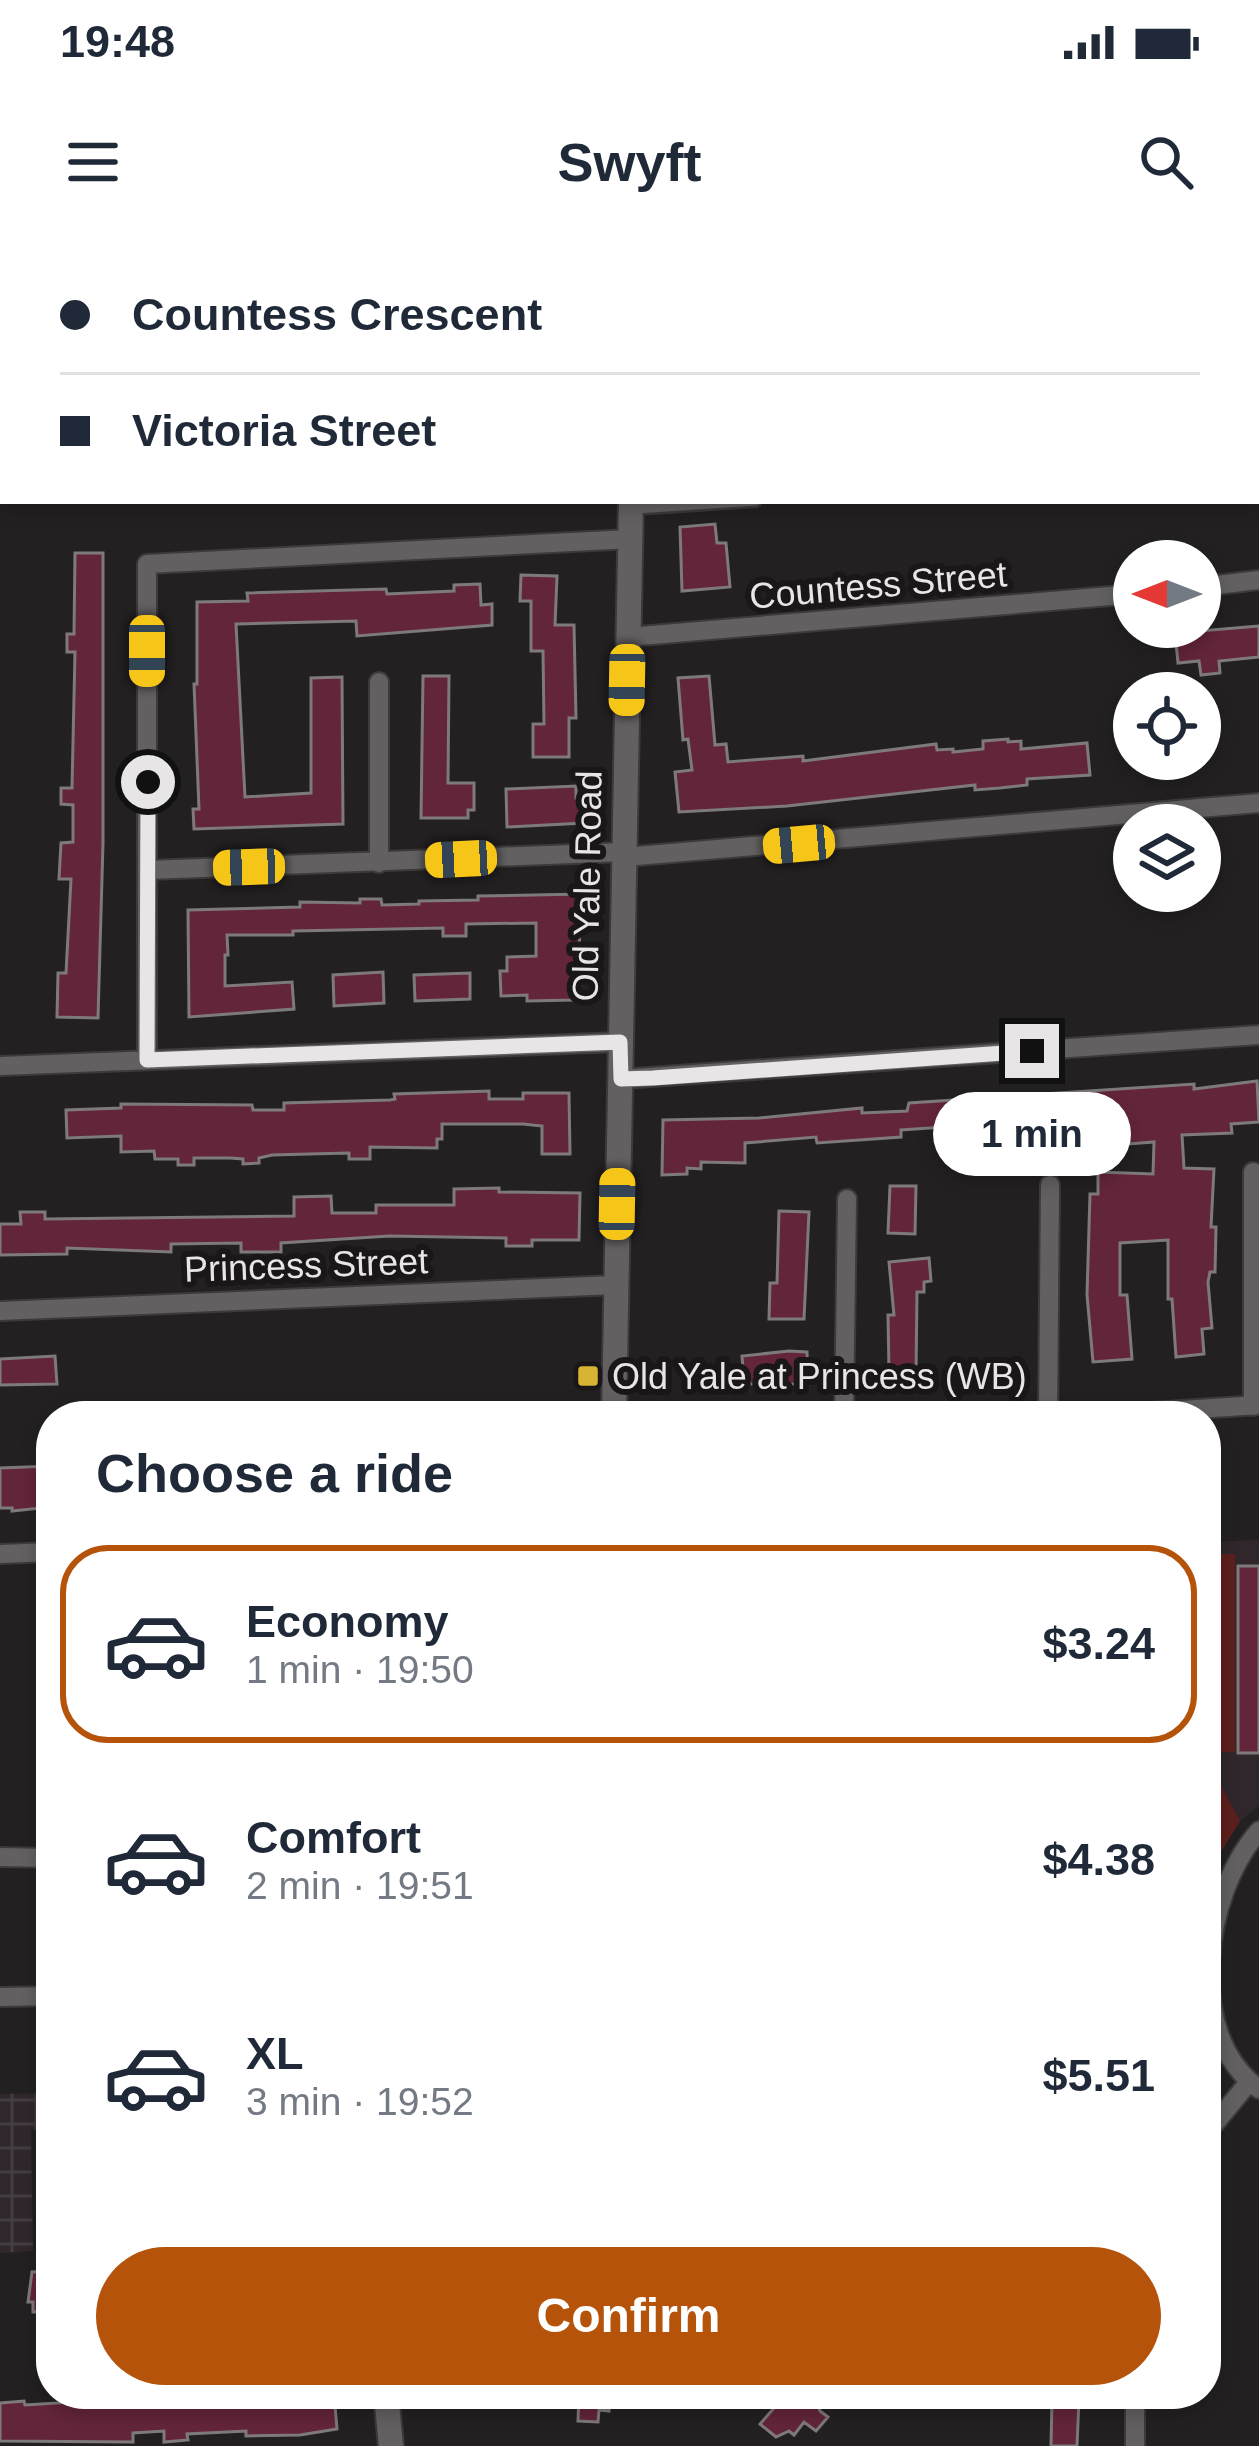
<!DOCTYPE html>
<meta charset="utf-8">
<style>
body{margin:0;font-family:Helvetica,sans-serif;background:#f2f2f3;color:#1f2937;height:100vh;display:flex;flex-direction:column;font-size:45px;white-space:nowrap}
*{box-sizing:border-box;margin:0}
p{font-size:39px;color:#747a83}
.icon{flex:none;width:66px;height:66px;fill:none;stroke:currentColor;stroke-width:2;stroke-linecap:round;stroke-linejoin:round}
.map{position:relative;flex:1;overflow:hidden}
.drawer{position:absolute;left:36px;top:1161px;width:1185px;height:1008px;display:flex;flex-direction:column;background:#fff;border-radius:48px;box-shadow:0 6px 18px #0003}
.drawer>*{flex:none}
.guide{position:absolute;left:0px;top:0px;width:1260px;height:264px;box-shadow:0 6px 18px #0003;display:grid;align-content:center;height:264px;padding:0 60px;background:#fff}
.needle{width:78px;rotate:270deg}
.buttons{position:absolute;left:1113px;top:300px;display:grid;gap:24px}
.buttons a{display:grid;place-items:center;width:108px;height:108px;border-radius:50%;background:#fff;box-shadow:0 6px 18px #0003;font-size:60px}
.end{position:absolute;width:54px;height:54px;margin:-27px;border:15px solid #e7e5e6;background:#111;box-shadow:0 0 0 6px #111}
.from{border-radius:50%}
.bubble{position:absolute;height:84px;border-radius:42px;background:#fff;box-shadow:0 6px 18px #0003;font-size:39px;font-weight:600;line-height:84px;text-align:center}
.car{position:absolute;width:36px;height:72px;margin:-36px -18px;border-radius:15px;box-shadow:0 0 9px 3px #0007;background:linear-gradient(#f5c518 24%,#345 0 40%,#f5c518 0 76%,#345 0 86%,#f5c518 0)}
.guide b{display:flex;align-items:center;gap:42px;height:114px;font-size:45px}
.guide b+b{border-top:3px solid #e0e1e3}
.guide i{width:30px;height:30px;background:#1f2937}
ul{padding:0;list-style:none}
li{display:flex;align-items:center;gap:36px;height:198px;margin:0 24px 18px;padding:0 36px;border:6px solid transparent;border-radius:48px}
li div{flex:1}
li b{display:block;font-size:45px}
li em{font-style:normal;font-weight:600}
li.current{border-color:#b45309}
li>.icon{width:108px;height:108px;stroke-width:1.5}
h2{padding:0 60px;font-size:54px;line-height:144px}
.primary-button{display:flex;gap:24px;margin-top:auto;padding:24px 60px}
.primary-button a{flex:1;height:138px;border-radius:72px;background:#b45309;color:#fff;font-size:48px;font-weight:600;line-height:138px;text-align:center}
.status{display:flex;justify-content:space-between;align-items:center;height:84px;padding:0 60px;background:#fff;direction:ltr}
.status svg{height:33px;fill:currentColor}
header{display:flex;justify-content:space-between;align-items:center;height:156px;padding:0 60px;background:#fff;font-size:54px;font-weight:600}
.map>svg:first-child{display:block}
.built{fill:#2f272c}
.industrial{fill:url(#industrial-grid)}
.green{fill:#5c1f1d}
.building{fill:#632539;stroke:#7e7a7b;stroke-width:3}
.lines{fill:none;stroke-linecap:round;stroke-linejoin:round}
.service-casing{stroke:#3c3a3b;stroke-width:14}
.minor-casing{stroke:#3c3a3b;stroke-width:22}
.tertiary-casing{stroke:#3c3a3b;stroke-width:28}
.path{stroke:#605d5f;stroke-width:3;stroke-dasharray:6 6;stroke-linecap:butt}
.service{stroke:#636062;stroke-width:9}
.minor{stroke:#636062;stroke-width:18}
.tertiary{stroke:#636062;stroke-width:24}
.route{stroke:#e7e5e6;stroke-width:15}
.poi-dot{fill:#d7b434;stroke:#1a1719;stroke-width:4.5}
.labels{text-anchor:middle;dominant-baseline:central;stroke-width:12;stroke-linejoin:round;paint-order:stroke}
.street-label{font-size:36px;fill:#e7e5e6;stroke:#1a1719}
.poi-label{font-size:36px;fill:#e7e5e6;stroke:#1a1719;text-anchor:start}
</style>
<div class="status"><b>19:48</b><svg viewBox="0 0 49 12"><path d="M0 12V9h3v3zM5 12V6h3v6zM10 12V3h3v9zM15 12V0h3v12zM26 1h20v11H26zM47 4h2v5h-2z"/></svg></div>
<header><svg class="icon" aria-label="menu" viewBox="0 0 24 24"><path d="M4 6h16M4 12h16M4 18h16"/></svg>Swyft<svg class="icon" aria-label="search" viewBox="0 0 24 24"><circle cx="10" cy="10" r="6"/><path d="M15 15l6 6"/></svg></header>
<div class="map">
<svg width="1259" height="2206" viewBox="0 0 1259 2206">
<defs>
<pattern id="industrial-grid" width="8" height="8" patternUnits="userSpaceOnUse" patternTransform="scale(3)"><rect width="8" height="8" fill="#2f272c"/><path d="M0 4h8M4 0v8" fill="none" stroke="#433c40"/></pattern>
</defs>
<rect width="100%" height="100%" fill="#232022"/>
<path class="built" d="M1259 1300V1566L1240 1581 1212 1626 1206 1622V1302Z"/>
<path class="industrial" d="M51 1853V1889L31 1890 33 2011 0 2013V1854Z"/>
<path class="green" d="M1212 1314H1235V1512H1206V1330H1212Z
M1218 1541 1240 1581 1212 1626 1206 1622V1575L1210 1574Z"/>
<path class="building" d="M715 284 717 303H726L730 347 682 351 680 287Z
M75 313H103V603L98 778 57 777 58 733H66L71 639H59L61 603 73 602V565L61 564V548H72L75 412H67V394H74Z
M521 335 557 336 555 385H574L576 478H569V517H533V484H544L543 411H531V361H520Z
M480 344 481 365 492 364V385L357 396 356 381 236 384 245 557 311 553V438L342 437 343 584 194 589 193 569H199L194 444H197V362L248 361 247 353 386 349 387 354 454 351V345Z
M1259 386V417L1219 421 1220 433 1201 435 1199 421 1178 423 1175 393Z
M423 436H449L448 543H474V570H468V578H421Z
M709 436 715 505 726 504 728 522 803 516V521L936 504 937 510 953 509V512L983 509V501L1008 499V502L1021 501V509L1087 503 1090 535 1027 539V545L1000 548 975 550V545L787 566 679 572 675 532 692 530 688 499 683 500 678 438Z
M576 546V558L583 557 584 583 507 587 506 549Z
M584 654 585 685H579L581 744H574V760L527 761V755L501 756 500 731H507V717L536 716V683L466 684V696H443V688L293 691V695H227L228 715H225V746L292 742 294 769 189 777 188 670 300 667V662L360 663V659H381L382 665 419 664V661L478 660V656Z
M383 732 384 763 334 766 333 735Z
M470 733V759L415 761 414 735Z
M1257 841 1259 882 1231 884 1232 893 1182 895 1184 928 1214 929 1211 987H1216L1215 1032H1210L1208 1042 1212 1088 1202 1089 1204 1114 1176 1117 1172 1059H1168V1000L1120 1003V1055H1127L1132 1119 1093 1122 1087 1055 1090 954H1098V932L1153 934 1154 902 1129 904V898L1113 899 1111 877 1078 879V887L1034 890 1035 903 1022 904 1023 912 999 914 998 887 945 891 944 887 901 890V897L817 903 816 897 745 903V923L701 922V929L687 928V934L662 935 663 880 759 878 862 868V873L907 871 909 863 1194 844V849Z
M489 851V859H523V853H569L570 914H542V886L523 884H442V899H437V908L370 907V919H349V913L309 914 272 915 259 918V923L243 924V919L230 918H194V925H178V919H155L154 911 121 912V896L67 898 66 870 121 868V864L252 865 253 870H284V863L390 860 395 859 394 854Z
M890 946H916L915 994 888 993Z
M499 948V952L580 953 579 1000H532V1006H506V998L389 996 281 1003V1012H241V1003L171 1004V1012L67 1008V1014L0 1015V984H21L20 972H45V979L294 976V957L331 956 332 973H376V965H454V949Z
M779 971 809 972 804 1079H769L770 1043H777Z
M929 1018 931 1041 924 1042V1052H917L916 1133 889 1132 888 1075H894L889 1022Z
M789 1111 807 1112 808 1144H744L742 1116Z
M55 1116 57 1144 0 1145V1119Z
M51 1226V1267L12 1271V1268H0V1228Z
M1238 1326H1259V1513H1238Z
M51 2031V2072H33V2062H28L32 2032Z
M150 2154H268V2158L334 2154 337 2189 300 2195 246 2196V2191L187 2194 188 2200 164 2202V2191L133 2193V2202L0 2201V2163L24 2161 25 2165 106 2160 107 2166 141 2165 140 2155Z
M579 2154H609V2171L599 2170 598 2182 578 2181Z
M760 2154 815 2155 820 2171 828 2177 816 2191 804 2182 794 2195 789 2191 776 2197 760 2184 775 2167Z
M1079 2159 1077 2206H1051L1052 2160Z"/>
<g class="lines">
<defs>
<path id="service" d="M335 3V0
M636 269 756 261"/>
<path id="minor" d="M1200 347 1259 340
M628 397 1134 354
M379 442V623
M624 617 1259 563
M148 630 624 612
M147 820V324L631 299
M0 826 620 802
M621 839 1259 795
M1253 932V1166
M0 1071 615 1045
M844 1176 847 959
M1048 1176 1050 945
M1090 1176 1259 1165
M0 1314 51 1312
M1259 1591C1204 1653 1183 1794 1259 1849
M0 1617 51 1618
M0 1757 51 1756
M1206 1894 1249 1842
M1135 2154V2206"/>
<path id="tertiary" d="M637 3V0
M614 1176 631 261
M386 2154 391 2206"/>
</defs>
<use href="#service" class="service-casing"/>
<use href="#minor" class="minor-casing"/>
<use href="#tertiary" class="tertiary-casing"/>
<path class="path" d="M1219 3 1222 0"/>
<use href="#service" class="service"/>
<use href="#minor" class="minor"/>
<use href="#tertiary" class="tertiary"/>
</g>
<g class="lines">
<path class="route" d="M148 542 147 820 620 802 621 839 653 838 1032 811"/>
</g>
<rect class="poi-dot" x="576" y="1124" width="24" height="24" rx="6"/>
<g class="labels">
<g class="street-label">
<text transform="translate(878 345) rotate(-5)">Countess Street</text>
<text transform="translate(587 646) rotate(-89)">Old Yale Road</text>
<text transform="translate(306 1025) rotate(-2)">Princess Street</text>
</g>
<g class="poi-label">
<text x="612" y="1136">Old Yale at Princess (WB)</text>
</g>
</g>
</svg>
<div class="buttons">
<a><svg class="needle" viewBox="-14 -14 28 28"><path d="M0-13l5 13h-10z" fill="#e53935"/><path d="M0 13l5-13h-10z" fill="#747a83"/></svg></a>
<a><svg class="icon" aria-label="locate" viewBox="0 0 24 24"><circle cx="12" cy="12" r="6"/><path d="M12 2v4M12 18v4M2 12h4M18 12h4"/></svg></a>
<a><svg class="icon" aria-label="layers" viewBox="0 0 24 24"><path d="M12 4l9 5-9 5-9-5zM3 14l9 5 9-5"/></svg></a>
</div>
<i class="end from" style="left:148px;top:542px"></i>
<i class="end" style="left:1032px;top:811px"></i>
<div class="bubble" style="left:933px;top:852px;width:198px">1 min</div>
<i class="car" style="left:147px;top:411px;rotate:180deg"></i>
<i class="car" style="left:627px;top:440px;rotate:181deg"></i>
<i class="car" style="left:799px;top:604px;rotate:265deg"></i>
<i class="car" style="left:461px;top:619px;rotate:267deg"></i>
<i class="car" style="left:249px;top:627px;rotate:268deg"></i>
<i class="car" style="left:617px;top:964px;rotate:1deg"></i>
<div class="guide">
<b><i class="from"></i>Countess Crescent</b>
<b><i></i>Victoria Street</b>
</div>
<section class="drawer">
<h2>Choose a ride</h2>
<ul>
<li class="current"><svg class="icon" aria-label="car" viewBox="0 0 24 24"><path d="M5 17H2v-5l4-1 3-4h7l3 4 3 1v5h-3M9 17h6M6 11h13"/><circle cx="7" cy="17" r="2"/><circle cx="17" cy="17" r="2"/></svg><div><b>Economy</b><p>1 min · 19:50</p></div><em>$3.24</em></li>
<li><svg class="icon" aria-label="car" viewBox="0 0 24 24"><path d="M5 17H2v-5l4-1 3-4h7l3 4 3 1v5h-3M9 17h6M6 11h13"/><circle cx="7" cy="17" r="2"/><circle cx="17" cy="17" r="2"/></svg><div><b>Comfort</b><p>2 min · 19:51</p></div><em>$4.38</em></li>
<li><svg class="icon" aria-label="car" viewBox="0 0 24 24"><path d="M5 17H2v-5l4-1 3-4h7l3 4 3 1v5h-3M9 17h6M6 11h13"/><circle cx="7" cy="17" r="2"/><circle cx="17" cy="17" r="2"/></svg><div><b>XL</b><p>3 min · 19:52</p></div><em>$5.51</em></li>
</ul>
<div class="primary-button"><a>Confirm</a></div>
</section>
</div>
